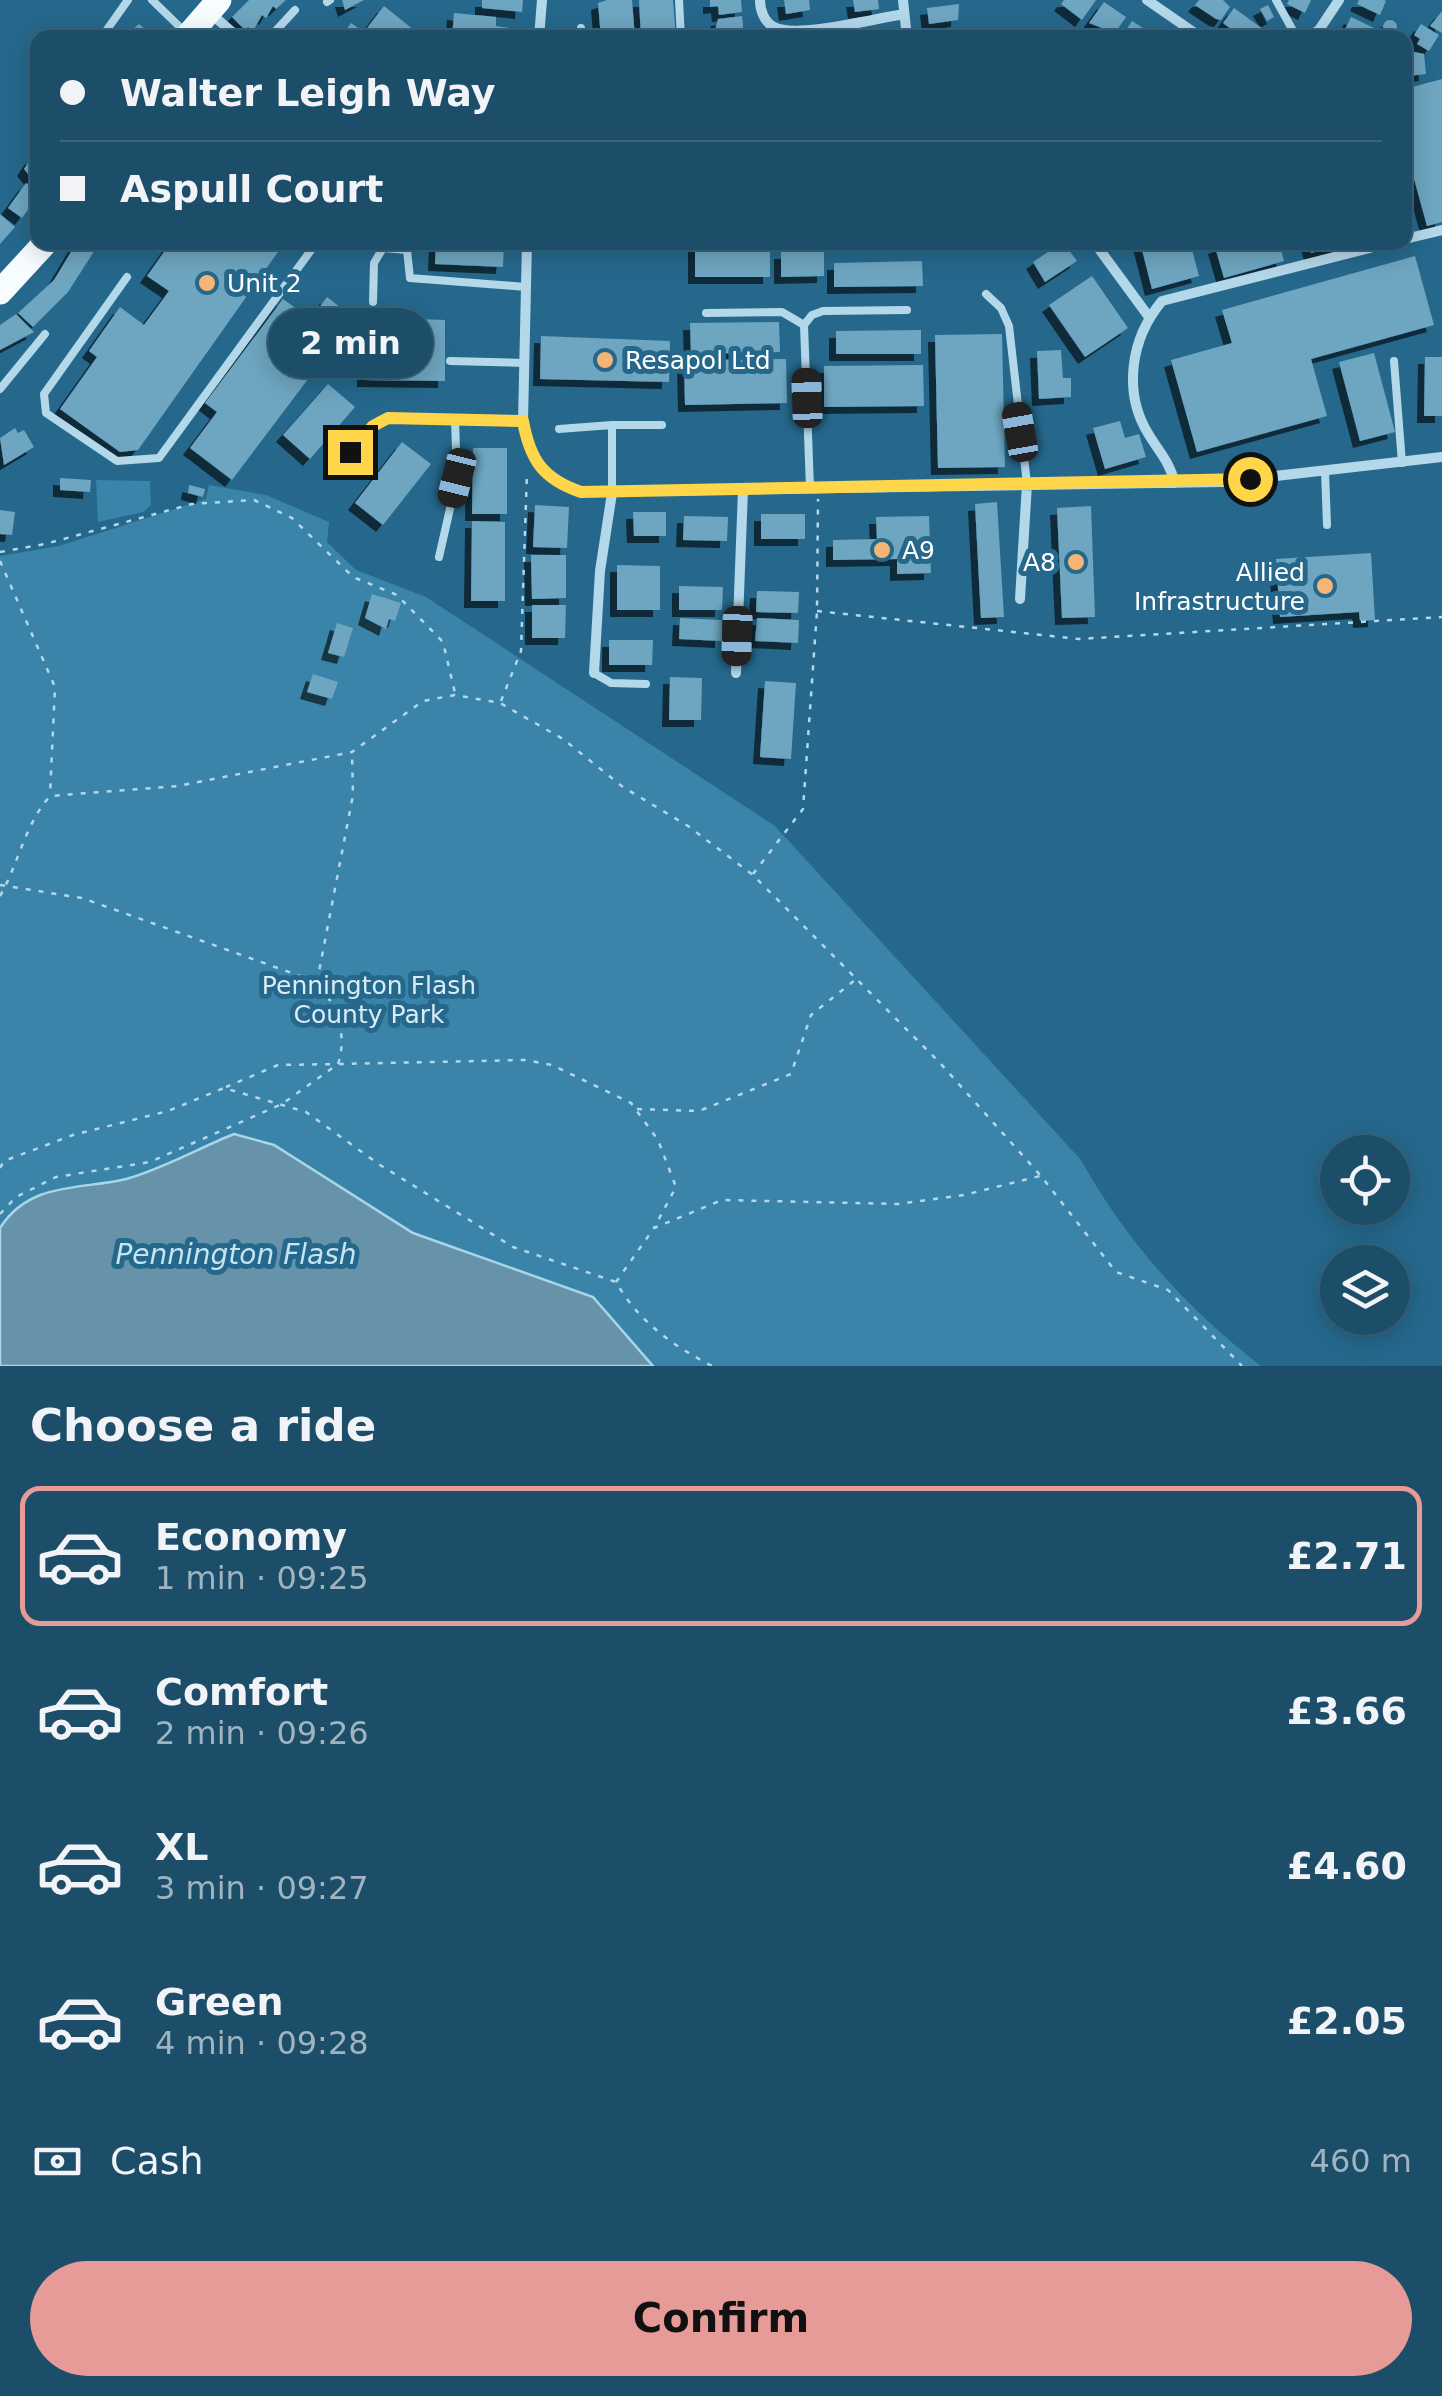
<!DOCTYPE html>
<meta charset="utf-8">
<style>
body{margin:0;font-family:"DejaVu Sans",sans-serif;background:#25556f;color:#f1f3f6;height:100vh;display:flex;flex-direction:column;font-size:38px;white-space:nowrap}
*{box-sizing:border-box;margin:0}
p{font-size:32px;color:#a0b4c0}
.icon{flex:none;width:55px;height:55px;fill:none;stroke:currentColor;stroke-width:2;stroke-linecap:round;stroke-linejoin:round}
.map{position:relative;height:1366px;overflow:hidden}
.sheet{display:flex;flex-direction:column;background:#1c4e69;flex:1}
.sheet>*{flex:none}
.banner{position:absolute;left:30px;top:30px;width:1382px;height:220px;border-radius:20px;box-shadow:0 5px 25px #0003,0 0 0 2px #3a657d;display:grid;align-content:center;height:220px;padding:0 30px;background:#1c4e69}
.buttons{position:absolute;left:1320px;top:1135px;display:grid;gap:20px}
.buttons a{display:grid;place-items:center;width:90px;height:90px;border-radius:50%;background:#1c4e69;box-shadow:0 5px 25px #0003,0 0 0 2px #3a657d;font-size:50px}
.end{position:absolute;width:45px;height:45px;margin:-22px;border:12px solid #ffd54a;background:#111;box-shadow:0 0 0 5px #111}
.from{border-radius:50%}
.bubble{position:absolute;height:70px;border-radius:35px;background:#1c4e69;box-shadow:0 5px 25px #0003,0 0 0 2px #3a657d;font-size:32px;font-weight:700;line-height:70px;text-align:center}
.car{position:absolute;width:30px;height:60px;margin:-30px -15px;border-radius:12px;box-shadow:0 0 8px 2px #0007;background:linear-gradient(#222 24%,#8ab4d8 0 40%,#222 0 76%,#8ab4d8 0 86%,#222 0)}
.banner b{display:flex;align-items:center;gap:35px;height:95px;font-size:38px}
.banner b+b{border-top:2px solid #3a657d}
.banner i{width:25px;height:25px;background:#f1f3f6}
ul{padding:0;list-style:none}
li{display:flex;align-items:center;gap:30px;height:140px;margin:0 20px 15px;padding:0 10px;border:5px solid transparent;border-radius:20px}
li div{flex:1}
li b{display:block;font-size:38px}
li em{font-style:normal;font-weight:700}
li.current{border-color:#e69b98}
li>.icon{width:90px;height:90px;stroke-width:1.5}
h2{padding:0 30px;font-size:45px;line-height:120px}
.pay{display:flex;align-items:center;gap:25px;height:110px;padding:0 30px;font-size:38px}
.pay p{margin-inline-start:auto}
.button{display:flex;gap:20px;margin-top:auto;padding:20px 30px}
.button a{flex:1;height:115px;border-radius:60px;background:#e69b98;color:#111;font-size:40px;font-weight:700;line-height:115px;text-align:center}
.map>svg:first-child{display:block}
.green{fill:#3984a8}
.water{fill:#6793aa;stroke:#a7d6eb;stroke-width:2.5}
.building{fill:#6ea5c0;filter:url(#shadow)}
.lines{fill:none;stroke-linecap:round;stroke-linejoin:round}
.path{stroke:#b3d8ea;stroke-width:2.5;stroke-dasharray:5 8;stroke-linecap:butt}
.service{stroke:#b3d8ea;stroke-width:8}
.minor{stroke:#b3d8ea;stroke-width:10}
.primary{stroke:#f7fcfe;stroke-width:25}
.route{stroke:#ffd54a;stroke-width:12}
.poi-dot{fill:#f4b577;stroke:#25688c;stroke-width:4}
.labels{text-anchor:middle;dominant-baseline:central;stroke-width:10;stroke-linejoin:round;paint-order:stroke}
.poi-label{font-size:25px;fill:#fff;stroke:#25688c;text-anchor:start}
.park-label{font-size:25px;fill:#d8edf8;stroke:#25688c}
.water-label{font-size:28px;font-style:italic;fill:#c5e4f2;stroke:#25688c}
</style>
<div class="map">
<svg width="1442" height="1366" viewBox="0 0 1442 1366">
<defs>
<filter id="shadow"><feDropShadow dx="-7" dy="7" stdDeviation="0" flood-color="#0009"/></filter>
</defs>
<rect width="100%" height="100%" fill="#25688c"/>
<path class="green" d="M96 480 150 481 151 505 143 512 98 522Z
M209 485 266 495 329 522 327 542 356 570 426 597 775 826 1081 1160C1126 1241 1187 1309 1261 1366H0V556L59 546 206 499Z"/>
<path class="water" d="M234 1134 274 1145 413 1233 593 1297 653 1366H0V1228C30 1181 81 1190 126 1179 162 1169 199 1148 234 1134Z"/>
<path class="building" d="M249 0H286L276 9 273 6 266 18 262 15 253 31 248 27 245 30 232 17Z
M342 0H364L345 10Z
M482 0H523L522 12 482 8Z
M607 0H632L635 38H601L598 3Z
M639 0H673L676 38H641Z
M710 0H741L742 12 719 15 718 6 710 7Z
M784 0H809L810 10 786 14Z
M853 0H878L879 9 855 12Z
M1064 0H1096L1082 20 1061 4Z
M1199 0H1223L1230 7 1221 20 1216 19 1195 5Z
M1289 0H1311L1305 13 1287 4Z
M1359 0H1384L1386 1 1380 15 1357 4Z
M1104 2 1126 17 1115 33 1089 23Z
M959 4 958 20 929 24 927 8Z
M1268 5 1274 17 1267 21 1260 9Z
M384 6 424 38H340L351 23 364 32Z
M1234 8 1263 29 1259 38H1243L1223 23Z
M1442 11V33L1430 26Z
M454 13 496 17V26L510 28 509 38H452Z
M742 16 744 35 713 38 718 19Z
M1351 17 1374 28 1370 38H1341Z
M1383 27a7 7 0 1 1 14 0a7 7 0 1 1-14 0Z
M1132 21 1143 28 1156 38H1121Z
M139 24 156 38 128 33Z
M1421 24 1439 35 1429 51 1417 44 1420 39 1414 35Z
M949 31 950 38H930L929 33Z
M1414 52 1424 54 1426 74 1408 76 1405 53Z
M1442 79V222L1427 226 1405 146V89Z
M32 157 38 161V186L24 169Z
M26 183 38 191V196L22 218 8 208Z
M0 214 15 227 0 244Z
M77 242H100L68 292 33 327 18 313 54 280Z
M171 242H285L138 450 120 452 60 409 97 357 89 351 120 307 144 325 169 291 147 276Z
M436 242H504L503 267 435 264Z
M1063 242 1077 261 1045 282 1033 262Z
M1140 242H1190L1199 276 1152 289Z
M1231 242H1279L1284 261 1224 278 1215 247Z
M1308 242H1346V244L1311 253Z
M695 243H770V277H695Z
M824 251V276L781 277V252Z
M1415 256 1434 325 1311 359 1327 416 1197 452 1171 360 1232 343 1222 310Z
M922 261 923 286 834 287V263Z
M1092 276 1128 328 1085 357 1049 305Z
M327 297 354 318 232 480 190 448 217 412 205 403 283 299 311 319Z
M16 314 34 332 0 350V325Z
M365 317 445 320V381L364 380Z
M779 322 780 352 691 354 690 323Z
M921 330V354H836V331Z
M1002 334 1005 467 938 468 935 335Z
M541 336 670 341 669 382 540 379Z
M1061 350 1063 378H1071V397L1039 399 1037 351Z
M1374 353 1395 432 1360 441 1339 362Z
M1425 357H1442V416H1424Z
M786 359 787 403 685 405 684 360Z
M923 365 924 406 824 407V366Z
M328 384 355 407 310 459 283 435Z
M1120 421 1125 438 1139 434 1146 457 1105 469 1093 428Z
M15 428 18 433 24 430 34 447 4 465 0 438Z
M402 442 431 464 383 525 355 503Z
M473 448H507V514H472Z
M60 478 91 480 90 492 60 490Z
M189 485 205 489 203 497 188 493Z
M997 502 1004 617 981 618 975 504Z
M535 505 569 507 567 548 533 547Z
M1091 506 1095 617 1062 618 1057 508Z
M0 510 15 512 12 535 0 534Z
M633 512H666V536H634Z
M761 514H805V539H761Z
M684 516 728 517 727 541 683 540Z
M929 516 931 573 897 574V559L833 560V540L877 539 876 517Z
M472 521 505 522V601H471Z
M1371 553 1375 620 1360 621 1359 612 1280 617 1276 559Z
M531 555H566V598L532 599Z
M617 565 660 566V610H617Z
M679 586 723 587 722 610H679Z
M757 591 799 592 798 613 756 612Z
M372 594 401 603 395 621 389 619 386 629 365 618Z
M532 605H566L565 638H532Z
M680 618 722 620V641L679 639Z
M757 618 799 620 798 643 755 641Z
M337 623 353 628 344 657 328 653Z
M609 640H653L652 665H609Z
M313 674 338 682 332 699 307 692Z
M670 677 702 678 701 720H669Z
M765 681 796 683 791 759 760 757Z"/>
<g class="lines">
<path class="path" d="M0 552 45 544 192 504 254 500 292 518 353 577 397 595 443 642 455 693
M0 561 55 687 50 795
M817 611 1079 639 1442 617
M501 701 521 651 527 472
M753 874 803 809 817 611 818 499
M0 885 82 898 317 982C336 1004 348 1035 338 1064L278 1065 226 1087
M0 896C18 865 25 824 50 796L178 786 352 752 423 701 455 695 500 703 563 739 623 787 688 826 753 875 940 1063 1041 1176 1116 1272 1168 1290 1242 1366
M317 982 353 795 352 753
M637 1109 699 1111 791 1074 811 1015 855 980
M0 1168 4 1161 73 1135 168 1111 224 1088 306 1112 380 1165 513 1247 616 1282C639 1322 672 1345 712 1366
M0 1214 16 1197 56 1177 150 1162 282 1104 338 1064 525 1060 552 1065 631 1103 658 1140 676 1187 654 1228
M616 1282 654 1228 722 1200 898 1204 964 1195 1040 1176"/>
<path class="service" d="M152 0 185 32
M679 0 681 38
M1276 0 1297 38
M327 2 330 0
M581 28 582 38
M101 38 128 0
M269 38 295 10
M127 277 44 394 46 413 117 461 159 458 317 242
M986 294 1001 308 1009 326 1027 484
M373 302 374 263 383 248 407 250 410 278 526 287
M706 313 782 312 804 325 810 488
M804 325 812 315 823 311 907 310
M450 361 524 363
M1394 361 1402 463
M0 389 45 334
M559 429 612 425
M1325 471 1327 525
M612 493V425H662
M439 557 457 478 455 419
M594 673 611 683 646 684"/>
<path class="minor" d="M760 0C760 10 764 22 774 27 797 39 877 18 904 14
M903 0 907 38
M1147 0 1202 38
M209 12 239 38
M539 38 542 0
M1307 38 1319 30 1339 0
M1405 218 1410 238
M1405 239 1442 230
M527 242 523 421C530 460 543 479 581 492L1223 482 1442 457
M1094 242 1149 317
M349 452 373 426 389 418 523 421
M1175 483C1169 461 1160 453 1149 435 1122 392 1131 338 1162 301L1393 242
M1020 599 1027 484
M594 673 600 571 612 493
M736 673 743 490"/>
<path class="primary" d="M186 38 219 0
M0 292 46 242"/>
</g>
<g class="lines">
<path class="route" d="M350 452 373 426 388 418 523 421C530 460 543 479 581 492L1250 479"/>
</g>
<g class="poi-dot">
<circle cx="207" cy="283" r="10"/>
<circle cx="605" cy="360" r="10"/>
<circle cx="882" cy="550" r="10"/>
<circle cx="1076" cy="562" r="10"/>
<circle cx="1325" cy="586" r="10"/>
</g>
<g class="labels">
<g class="poi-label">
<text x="227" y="283">Unit 2</text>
<text x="625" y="360">Resapol Ltd</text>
<text x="902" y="550">A9</text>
<text x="1056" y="562" text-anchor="end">A8</text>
<text x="1305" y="572" text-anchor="end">Allied<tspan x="1305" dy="29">Infrastructure</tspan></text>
</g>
<g class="park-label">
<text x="369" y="985">Pennington Flash<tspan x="369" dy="29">County Park</tspan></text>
</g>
<g class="water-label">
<text x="236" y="1254">Pennington Flash</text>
</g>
</g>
</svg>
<div class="buttons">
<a><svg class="icon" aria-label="locate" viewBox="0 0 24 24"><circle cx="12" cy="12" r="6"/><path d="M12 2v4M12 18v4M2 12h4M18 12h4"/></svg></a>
<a><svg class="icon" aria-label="layers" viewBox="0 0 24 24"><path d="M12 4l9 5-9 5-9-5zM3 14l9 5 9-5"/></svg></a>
</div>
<i class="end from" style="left:1250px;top:479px"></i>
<i class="end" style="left:350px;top:452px"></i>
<div class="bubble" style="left:268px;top:308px;width:165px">2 min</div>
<i class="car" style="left:807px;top:398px;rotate:358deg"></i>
<i class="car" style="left:1020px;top:432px;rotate:350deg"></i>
<i class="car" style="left:457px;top:478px;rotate:194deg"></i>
<i class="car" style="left:737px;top:636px;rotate:182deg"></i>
<div class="banner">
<b><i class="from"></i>Walter Leigh Way</b>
<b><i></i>Aspull Court</b>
</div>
</div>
<section class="sheet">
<h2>Choose a ride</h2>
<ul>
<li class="current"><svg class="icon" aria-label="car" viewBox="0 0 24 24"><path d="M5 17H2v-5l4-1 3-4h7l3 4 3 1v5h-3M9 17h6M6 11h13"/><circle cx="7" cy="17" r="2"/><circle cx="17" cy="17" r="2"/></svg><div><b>Economy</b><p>1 min · 09:25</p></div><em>£2.71</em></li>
<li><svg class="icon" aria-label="car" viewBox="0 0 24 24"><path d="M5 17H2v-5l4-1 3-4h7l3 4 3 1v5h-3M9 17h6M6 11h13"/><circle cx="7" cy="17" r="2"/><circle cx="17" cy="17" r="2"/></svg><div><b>Comfort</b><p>2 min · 09:26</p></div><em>£3.66</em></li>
<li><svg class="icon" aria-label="car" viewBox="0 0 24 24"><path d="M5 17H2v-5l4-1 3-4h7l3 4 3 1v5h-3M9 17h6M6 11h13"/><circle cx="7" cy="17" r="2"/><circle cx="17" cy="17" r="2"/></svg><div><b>XL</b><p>3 min · 09:27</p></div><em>£4.60</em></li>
<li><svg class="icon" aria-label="car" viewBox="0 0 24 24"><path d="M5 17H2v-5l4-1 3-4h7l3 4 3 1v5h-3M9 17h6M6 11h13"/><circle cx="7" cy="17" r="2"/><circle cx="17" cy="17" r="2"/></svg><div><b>Green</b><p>4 min · 09:28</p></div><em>£2.05</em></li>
</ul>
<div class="pay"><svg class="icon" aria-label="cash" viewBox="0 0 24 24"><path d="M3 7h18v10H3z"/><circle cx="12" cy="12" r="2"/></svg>Cash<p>460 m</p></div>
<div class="button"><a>Confirm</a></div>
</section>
